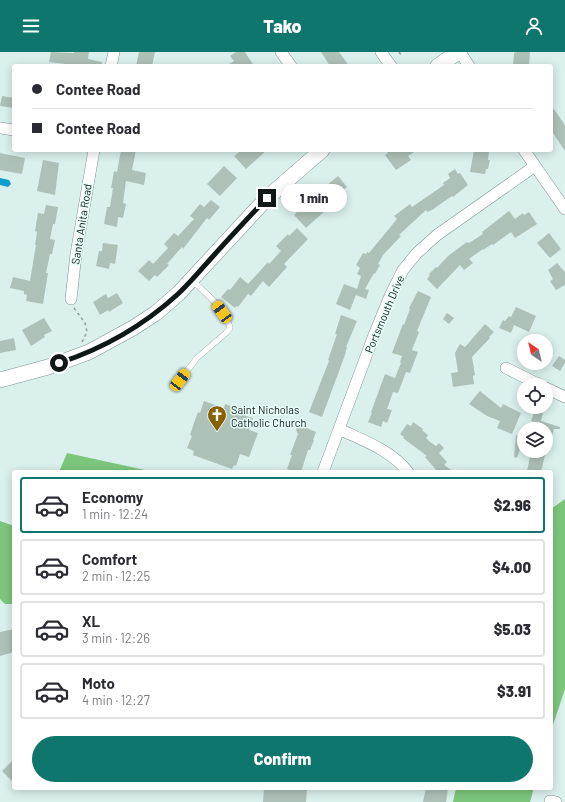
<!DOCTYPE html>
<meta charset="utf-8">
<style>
body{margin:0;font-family:Barlow,sans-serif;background:#f7f7f7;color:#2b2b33;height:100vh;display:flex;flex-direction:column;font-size:15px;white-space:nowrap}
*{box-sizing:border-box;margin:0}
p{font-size:13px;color:#7c7c81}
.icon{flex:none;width:22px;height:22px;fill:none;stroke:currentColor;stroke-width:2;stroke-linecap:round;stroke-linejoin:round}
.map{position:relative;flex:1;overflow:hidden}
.details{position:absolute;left:12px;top:418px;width:541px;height:320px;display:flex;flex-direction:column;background:#fff;border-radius:4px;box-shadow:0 2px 10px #0003}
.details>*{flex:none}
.hud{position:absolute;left:12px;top:12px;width:541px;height:88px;border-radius:4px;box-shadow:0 2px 10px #0003;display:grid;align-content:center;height:88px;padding:0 20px;background:#fff}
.needle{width:26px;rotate:325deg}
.fabs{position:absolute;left:517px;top:282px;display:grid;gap:8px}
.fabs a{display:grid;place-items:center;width:36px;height:36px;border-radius:50%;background:#fff;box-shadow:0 2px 10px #0003;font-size:20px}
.end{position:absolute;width:18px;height:18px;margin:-9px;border:5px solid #101817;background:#fff;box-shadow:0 0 0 2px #fff}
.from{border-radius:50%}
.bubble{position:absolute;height:28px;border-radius:14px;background:#fff;box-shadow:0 2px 10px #0003;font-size:13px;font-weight:800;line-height:28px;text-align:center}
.car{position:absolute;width:12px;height:24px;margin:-12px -6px;border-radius:5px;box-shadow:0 0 3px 1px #0007;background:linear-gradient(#f5c518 24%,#345 0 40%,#f5c518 0 76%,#345 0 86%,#f5c518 0)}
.hud b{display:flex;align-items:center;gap:14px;height:38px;font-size:15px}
.hud b+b{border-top:1px solid #e1e1e2}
.hud i{width:10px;height:10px;background:#2b2b33}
ul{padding:7px 0 0;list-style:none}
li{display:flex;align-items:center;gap:12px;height:56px;margin:0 8px 6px;padding:0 12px;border:2px solid #e1e1e2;border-radius:4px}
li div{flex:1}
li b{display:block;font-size:15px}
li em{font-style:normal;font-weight:800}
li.selected{border-color:#0f766e}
li>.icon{width:36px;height:36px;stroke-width:1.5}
.action{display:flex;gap:8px;margin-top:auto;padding:8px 20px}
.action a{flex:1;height:46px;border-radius:24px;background:#0f766e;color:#fff;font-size:16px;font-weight:800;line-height:46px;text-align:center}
header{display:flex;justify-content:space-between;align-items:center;height:52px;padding:0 20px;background:#0f766e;color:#fff;font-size:18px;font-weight:800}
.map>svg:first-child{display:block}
.forest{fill:#7cc67c}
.water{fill:#0d9ece}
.building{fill:#aec1b8}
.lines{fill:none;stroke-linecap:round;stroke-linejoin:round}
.lane-casing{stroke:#7f9391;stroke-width:6}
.street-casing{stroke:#7f9391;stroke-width:12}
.secondary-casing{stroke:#7f9391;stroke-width:16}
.path{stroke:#8f9f9d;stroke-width:1.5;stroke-dasharray:3 3;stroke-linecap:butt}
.lane{stroke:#fff;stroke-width:5.5}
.street{stroke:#fff;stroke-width:11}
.secondary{stroke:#fff;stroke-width:15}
.route{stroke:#101817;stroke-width:5}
.labels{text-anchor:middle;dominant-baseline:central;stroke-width:3;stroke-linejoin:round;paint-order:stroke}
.street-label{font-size:11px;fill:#101817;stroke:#e7fefa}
.poi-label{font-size:11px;fill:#101817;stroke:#e7fefa;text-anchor:start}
</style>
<header><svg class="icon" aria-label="menu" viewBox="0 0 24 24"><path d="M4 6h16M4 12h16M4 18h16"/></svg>Tako<svg class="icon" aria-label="person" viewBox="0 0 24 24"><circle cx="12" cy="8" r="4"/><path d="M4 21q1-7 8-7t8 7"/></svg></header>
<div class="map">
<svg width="565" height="750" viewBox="0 0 565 750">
<rect width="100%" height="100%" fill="#daf0ed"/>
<path class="forest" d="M67 401 154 420H59Z
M565 447V637L551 679V457Z
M0 469 14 474V552H5L0 547Z
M456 736H534L530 750H453Z"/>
<path class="water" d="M0 126 9 128 11 132 8 135 0 133Z"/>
<path class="building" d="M51 0 74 1V0H89L88 7 102 10V14H66V12L49 10Z
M139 0H155L152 14H136Z
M236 0H245L254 14H226L234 9 230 4Z
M321 0H339L349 14H330Z
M516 0H530L529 14H513L514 1Z
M2 44 14 46V56L0 54Z
M551 53 565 73V99L551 78Z
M121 98H136L132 118 146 121 144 133 126 129 123 151 126 152 123 166 118 165 117 175 104 172 107 155H110L113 136H111L114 119 117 120Z
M242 98H267L246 117 234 104Z
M386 98H417L408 104 411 108 396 118 385 103 388 101Z
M474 98 489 99 488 108H490L488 117H486L485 122 470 120Z
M0 101 25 106 22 122 0 118Z
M43 108 59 111 55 143 37 139Z
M224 114 237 126 220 144 207 132Z
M455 117 458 122 460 121 468 133 453 145 452 144 432 158 427 160 426 158 399 183 401 184 383 203 378 212 380 213 375 222 374 221 365 237 369 238 366 247 356 243 350 258 336 252 344 232 357 237 361 224 357 222 360 216 356 213 363 201 366 202 367 200 369 201 397 167 394 164 410 152 412 155 444 133 443 131 450 126 448 122Z
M338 124 347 135 322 154 326 158 306 176 294 163 306 151 308 153 321 141 320 139Z
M211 148 220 155 209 168 207 166 183 197 182 195 167 212 169 213 157 225 155 223 149 229 138 219 149 208 153 212 168 196 164 192 174 181 178 184 194 167 190 164 200 152 204 155Z
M46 153 58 155 55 172H53L50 187 55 188 52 202H50L46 221H48L43 252 26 249 27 243 24 242V239L10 236 13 225 30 229 36 193H35L37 180 35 179 38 161 44 162Z
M509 159 515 167 523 161 524 163 529 160 537 172 515 186 511 180 493 193 492 192 483 198V197L469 207 473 211 464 218 460 213 437 237 427 227 430 223 429 222 436 215 437 216 448 204 460 195 467 190 469 191 483 182 482 180Z
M297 176 308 187 284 212 287 215 269 235 263 229 251 244 248 242 238 255 236 254 235 256 221 245 228 237 230 238 240 225 248 232 268 210 269 212 281 199 276 194 288 182 289 184Z
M549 181 561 197 550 206 537 191Z
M103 191 118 193 115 212 110 211 109 217 96 214 99 199H102Z
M557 211 565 220V233L556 238 550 229 553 227 548 218Z
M418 239 431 245 417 279 419 280 412 298 418 300 410 321 406 320 398 341 393 340 387 357 392 358 387 371 383 369 381 375 368 370 372 361 371 360 385 322 395 326 401 311 400 310 402 304 392 301 403 272 404 273 410 257 409 256Z
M117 241 123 251 109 260 108 258 100 263 93 250 106 242 108 246Z
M516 255 536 264 529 280 514 273 511 281 499 276 503 268 505 269 509 264 511 265Z
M447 261 454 266 449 272 443 267Z
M341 263 357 269 346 295H347L345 303 322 365 309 360 329 309 328 308 337 282H335Z
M44 266 52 279 44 283 45 285 31 294 22 278Z
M485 272 494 280 489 285 490 286 472 305 475 323 473 324 474 332 453 335 451 321 458 320 455 301 460 292 465 295Z
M14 286 16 298 0 301V289Z
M559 304 565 308V311L560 319 552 314Z
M480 339 501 356 503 352 521 361 512 382 497 376 500 369 487 364 469 352Z
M204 349 224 356 225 352 237 356 247 360 246 364 253 366 249 378 258 381 249 405 240 402 236 414 234 413 232 417 193 403 194 399 187 396 192 384 190 383 194 371 198 360 200 361Z
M535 358 543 361 541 369 560 375V377H554L548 398H546V377H532L534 370 531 369Z
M413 370 423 377 422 378 428 383 426 386 430 390 436 394 439 391 444 396 439 401 447 410 444 413 454 420H438L425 405 427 404 403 386 404 385 400 382 407 372 411 374Z
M300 373 316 380 313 388H314L310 398H308L301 420H296L287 417 292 403H290L298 382 296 378 297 375Z
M516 383 524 385 517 406 514 405Z
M531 400 545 403 541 420 527 419Z
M14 577V600L0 604V580Z
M14 707V731L2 719Z
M264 736 307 737 306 750H263Z
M426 736H448L446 750H423Z"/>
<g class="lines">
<defs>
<path id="lane" d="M180 328 197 306 226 281 230 276C225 256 206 242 192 228"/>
<path id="street" d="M281 0 291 14
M381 0 391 14
M460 0 469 14
M111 14 114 0
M0 76 14 78
M524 98 565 157
M71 247 76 202 94 98
M506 316 540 333
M546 336 565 345
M339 377C364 389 391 398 408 420
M323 420 374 283 390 244 403 218 417 201 437 183 535 114
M550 749 556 750"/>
<path id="secondary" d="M438 14 458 0
M0 328 48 315 89 300 133 276 156 261 179 241 267 146 322 98"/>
</defs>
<use href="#lane" class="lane-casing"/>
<use href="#street" class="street-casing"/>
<use href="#secondary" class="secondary-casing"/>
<path class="path" d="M399 0 401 3
M74 256 85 271 87 280 82 290"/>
<use href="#lane" class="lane"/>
<use href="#street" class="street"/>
<use href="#secondary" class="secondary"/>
</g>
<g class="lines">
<path class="route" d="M59 311C102 297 144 273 178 242 191 230 203 215 215 202 232 183 250 164 267 146"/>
</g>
<defs>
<symbol id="church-pin" viewBox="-11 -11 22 30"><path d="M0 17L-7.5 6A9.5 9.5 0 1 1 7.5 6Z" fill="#886000" stroke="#e7fefa"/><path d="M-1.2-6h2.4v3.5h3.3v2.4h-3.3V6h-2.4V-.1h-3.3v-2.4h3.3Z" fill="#fff"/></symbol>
</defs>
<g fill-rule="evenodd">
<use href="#church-pin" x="206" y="352" width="22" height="30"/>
</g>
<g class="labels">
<g class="street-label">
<text transform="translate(81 172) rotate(-81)">Santa Anita Road</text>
<text transform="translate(384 262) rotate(-67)">Portsmouth Drive</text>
</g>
<g class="poi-label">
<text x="231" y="357">Saint Nicholas<tspan x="231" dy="13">Catholic Church</tspan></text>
</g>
</g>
</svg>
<div class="fabs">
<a><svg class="needle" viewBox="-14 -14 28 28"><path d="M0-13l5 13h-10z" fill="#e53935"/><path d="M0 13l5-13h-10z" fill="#7c7c81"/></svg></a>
<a><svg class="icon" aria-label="locate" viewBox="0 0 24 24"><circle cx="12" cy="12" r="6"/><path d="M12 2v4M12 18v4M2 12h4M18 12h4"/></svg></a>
<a><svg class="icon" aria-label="layers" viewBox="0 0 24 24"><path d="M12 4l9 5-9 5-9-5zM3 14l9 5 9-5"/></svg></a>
</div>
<i class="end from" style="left:59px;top:311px"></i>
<i class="end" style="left:267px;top:146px"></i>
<div class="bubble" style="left:281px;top:132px;width:66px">1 min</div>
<i class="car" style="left:222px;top:260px;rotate:324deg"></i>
<i class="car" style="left:180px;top:328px;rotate:37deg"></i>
<div class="hud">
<b><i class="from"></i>Contee Road</b>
<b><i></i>Contee Road</b>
</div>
<section class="details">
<ul>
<li class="selected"><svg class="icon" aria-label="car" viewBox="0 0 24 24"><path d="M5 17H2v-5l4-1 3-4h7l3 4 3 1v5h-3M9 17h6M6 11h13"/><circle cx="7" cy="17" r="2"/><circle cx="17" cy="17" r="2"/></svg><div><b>Economy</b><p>1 min · 12:24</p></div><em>$2.96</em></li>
<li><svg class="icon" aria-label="car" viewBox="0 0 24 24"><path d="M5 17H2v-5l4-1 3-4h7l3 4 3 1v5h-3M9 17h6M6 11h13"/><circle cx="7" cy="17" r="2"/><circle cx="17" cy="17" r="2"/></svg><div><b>Comfort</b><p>2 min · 12:25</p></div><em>$4.00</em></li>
<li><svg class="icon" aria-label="car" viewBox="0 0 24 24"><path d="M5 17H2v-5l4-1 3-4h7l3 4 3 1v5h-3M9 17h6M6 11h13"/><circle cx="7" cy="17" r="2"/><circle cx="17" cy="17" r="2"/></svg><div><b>XL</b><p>3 min · 12:26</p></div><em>$5.03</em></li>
<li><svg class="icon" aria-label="car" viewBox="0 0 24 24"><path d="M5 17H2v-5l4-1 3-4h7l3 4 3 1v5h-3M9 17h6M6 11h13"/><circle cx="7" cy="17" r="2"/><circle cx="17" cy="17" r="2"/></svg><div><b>Moto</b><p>4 min · 12:27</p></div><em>$3.91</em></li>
</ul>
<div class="action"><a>Confirm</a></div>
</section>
</div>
